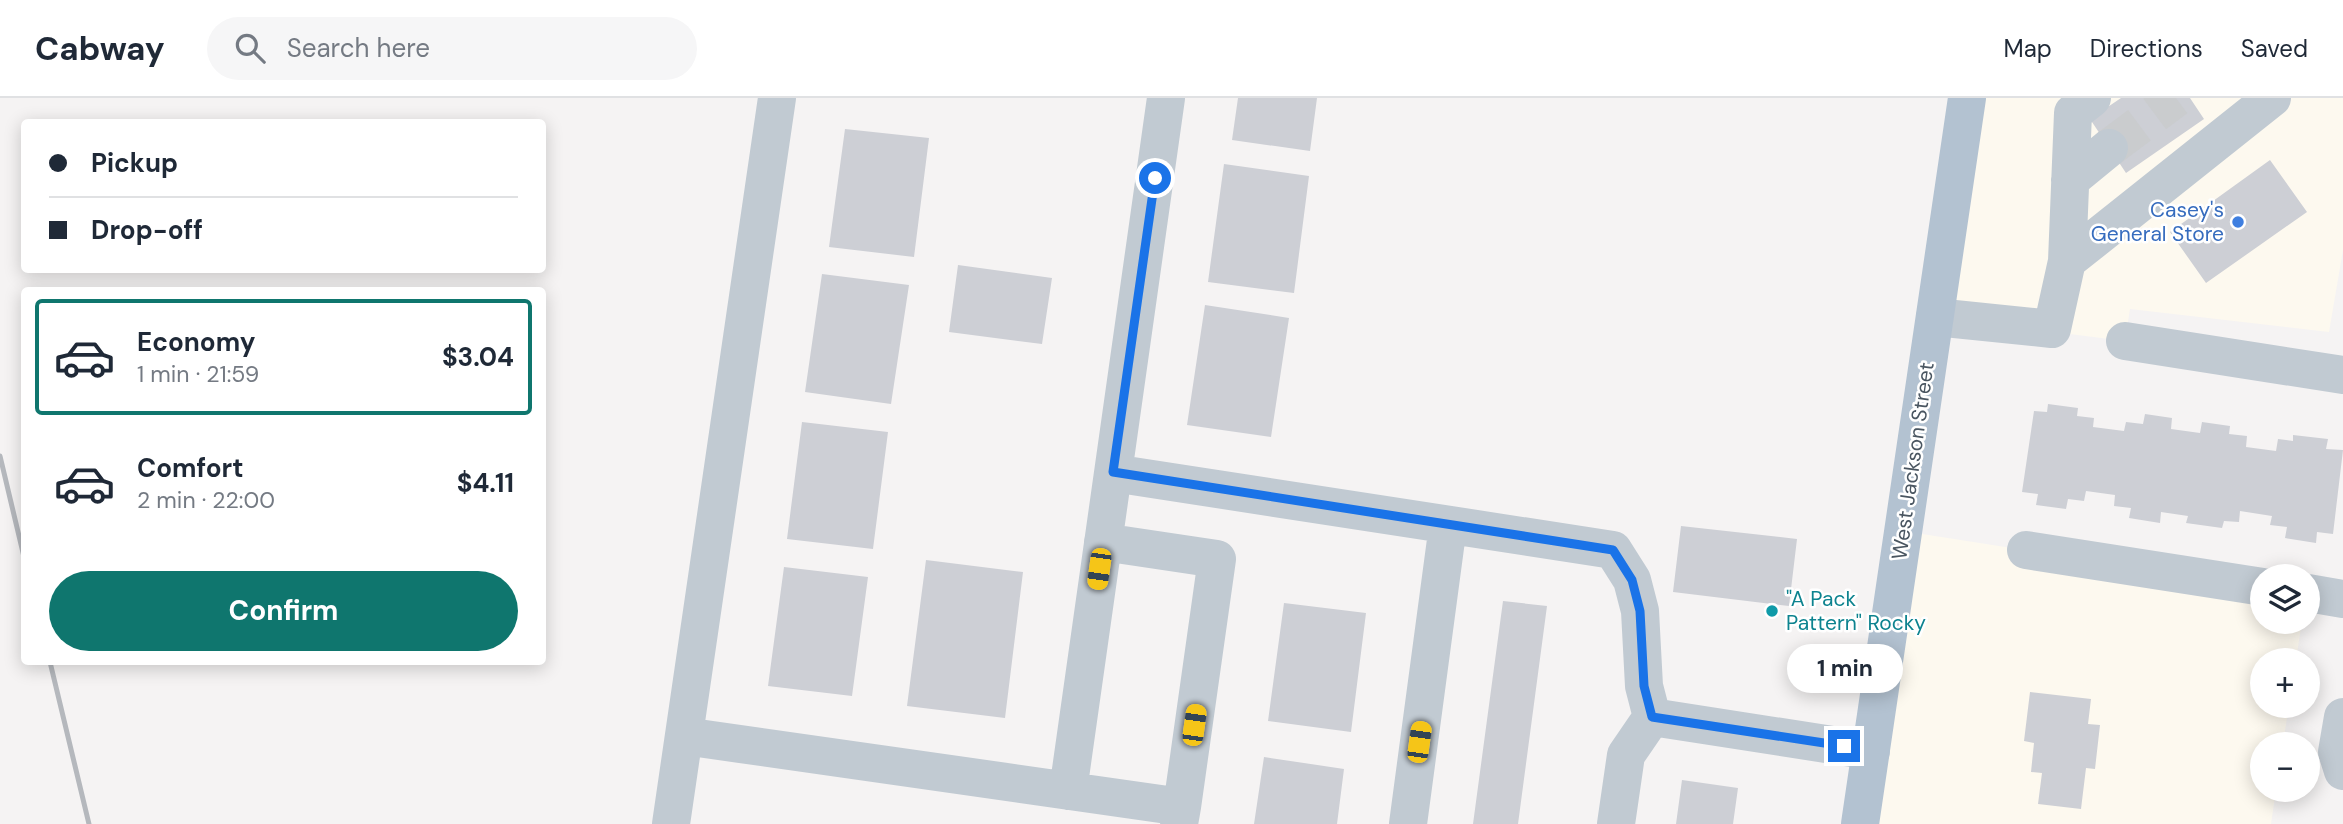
<!DOCTYPE html>
<meta charset="utf-8">
<style>
body{margin:0;font-family:"DM Sans",sans-serif;background:#f6f6f7;color:#1f2937;height:100vh;display:flex;flex-direction:column;font-size:26px;white-space:nowrap}
*{box-sizing:border-box;margin:0}
p{font-size:23px;color:#747a83}
.icon{flex:none;width:38px;height:38px;fill:none;stroke:currentColor;stroke-width:2;stroke-linecap:round;stroke-linejoin:round}
.map{position:relative;flex:1;overflow:hidden}
.side{position:absolute;left:21px;top:189px;width:525px;height:378px;display:flex;flex-direction:column;background:#fff;border-radius:7px;box-shadow:0 4px 18px #0003}
.side>*{flex:none}
.hud{position:absolute;left:21px;top:21px;width:525px;height:154px;border-radius:7px;box-shadow:0 4px 18px #0003;display:grid;align-content:center;height:154px;padding:0 28px;background:#fff}
.fabs{position:absolute;left:2250px;top:466px;display:grid;gap:14px}
.fabs a{display:grid;place-items:center;width:70px;height:70px;border-radius:50%;background:#fff;box-shadow:0 4px 18px #0003;font-size:35px}
.end{position:absolute;width:32px;height:32px;margin:-16px;border:9px solid #1a73e8;background:#fff;box-shadow:0 0 0 4px #fff}
.from{border-radius:50%}
.bubble{position:absolute;height:49px;border-radius:24px;background:#fff;box-shadow:0 4px 18px #0003;font-size:23px;font-weight:700;line-height:49px;text-align:center}
.car{position:absolute;width:21px;height:42px;margin:-21px -10px;border-radius:9px;box-shadow:0 0 5px 2px #0007;background:linear-gradient(#f5c518 24%,#345 0 40%,#f5c518 0 76%,#345 0 86%,#f5c518 0)}
.hud b{display:flex;align-items:center;gap:24px;height:66px;font-size:26px}
.hud b+b{border-top:2px solid #e0e1e3}
.hud i{width:18px;height:18px;background:#1f2937}
ul{padding:12px 0 0;list-style:none}
li{display:flex;align-items:center;gap:21px;height:116px;margin:0 14px 10px;padding:0 14px;border:4px solid transparent;border-radius:7px}
li div{flex:1}
li b{display:block;font-size:26px}
li em{font-style:normal;font-weight:700}
li.on{border-color:#0f766e}
li>.icon{width:63px;height:63px;stroke-width:1.5}
.action{display:flex;gap:14px;margin-top:auto;padding:14px 28px}
.action a{flex:1;height:80px;border-radius:42px;background:#0f766e;color:#fff;font-size:28px;font-weight:700;line-height:80px;text-align:center}
header{display:flex;align-items:center;gap:42px;box-sizing:border-box;height:98px;padding:0 35px;background:#fff;border-bottom:2px solid #e0e1e3}
header strong{font-size:33px}
nav{display:flex;gap:38px;margin-inline-start:auto;font-size:24px}
.search{width:490px;height:63px;background:#f6f6f7;display:flex;align-items:center;gap:18px;box-sizing:border-box;padding:0 24px;border-radius:38px;color:#747a83;font-size:26px}
.map>svg:first-child{display:block}
.commercial{fill:#fdf9ef}
.building{fill:#cdcfd5}
.lines{fill:none;stroke-linecap:round;stroke-linejoin:round}
.minor-tunnel{stroke:#caccce;stroke-width:38;stroke-dasharray:38 19;stroke-linecap:butt}
.minor{stroke:#c1cad2;stroke-width:38}
.major{stroke:#b3c2d1;stroke-width:38}
.rail{stroke:#b5b8bd;stroke-width:5}
.route{stroke:#1a73e8;stroke-width:9}
.shop-dot{fill:#3f7fe0;stroke:#fff;stroke-width:2.5}
.culture-dot{fill:#0f9aa8;stroke:#fff;stroke-width:2.5}
.labels{text-anchor:middle;dominant-baseline:central;stroke-width:5;stroke-linejoin:round;paint-order:stroke}
.shop-label{font-size:21px;fill:#366cbe;stroke:#fff;text-anchor:end}
.street-label{font-size:21px;fill:#4a5661;stroke:#fff}
.culture-label{font-size:21px;fill:#0d838f;stroke:#fff;text-anchor:start}
</style>
<header>
<strong>Cabway</strong>
<div class="search"><svg class="icon" aria-label="search" viewBox="0 0 24 24"><circle cx="10" cy="10" r="6"/><path d="M15 15l6 6"/></svg>Search here</div>
<nav><a>Map</a><a>Directions</a><a>Saved</a></nav>
</header>
<div class="map">
<svg width="2343" height="726" viewBox="0 0 2343 726">
<rect width="100%" height="100%" fill="#f5f3f3"/>
<path class="commercial" d="M1968 0H2343V152L2329 234 2130 211 2125 243 1935 219Z
M1903 433 2263 489V523H2302L2296 562H2263V607H2289L2283 646H2263V691H2276L2271 726H1860Z"/>
<path class="building" d="M1238 0H1317L1310 53 1232 42Z
M2121 0H2190L2204 21 2126 75 2090 21Z
M845 31 929 40 914 159 829 149Z
M2270 62 2307 114 2206 185 2170 134Z
M1224 66 1309 78 1294 195 1208 184Z
M958 167 1052 180 1042 246 949 234Z
M822 176 909 187 891 306 805 294Z
M1205 207 1289 220 1271 339 1187 327Z
M2048 306 2078 310 2077 318 2094 320 2093 329 2124 333 2126 324 2143 326 2145 316 2172 320 2171 331 2200 335 2202 324 2230 328 2229 336 2247 338 2246 349 2276 353 2278 341 2293 343V337L2328 341 2326 351 2343 352 2333 436 2317 434 2316 445 2285 440 2287 429 2270 427 2272 418 2240 413 2239 424 2224 423 2222 430 2186 425 2188 418 2161 414 2160 425 2129 420 2131 410 2114 408 2115 397 2086 393 2084 403 2068 401 2066 411 2036 407 2038 396 2022 394 2034 313 2047 314Z
M802 324 888 334 873 451 787 441Z
M1681 428 1797 441 1789 508 1673 494Z
M926 462 1023 474 1005 620 907 608Z
M784 469 868 479 852 598 768 588Z
M1503 503 1547 508 1518 726H1473Z
M1284 505 1366 515 1351 634 1268 623Z
M2030 594 2091 601 2088 626 2100 627 2095 671 2086 670 2081 711 2038 706 2042 675 2031 674 2034 645 2024 643Z
M1264 659 1344 671 1337 726H1254Z
M1682 682 1738 690 1733 726H1676Z"/>
<g class="lines">
<path class="minor-tunnel" d="M2109 50 2176 0"/>
<path class="minor" d="M1166 0 1113 375 1613 452 1632 482 1640 513 1644 588 1652 619 1871 653
M2070 82 2109 50
M2067 163 2073 15 2092 0
M1935 219 2052 231 2067 163 2272 0
M2125 243 2343 277
M1103 444 1217 461 1182 709
M2026 452 2263 489
M2308 495 2343 501
M2343 619 2337 654 2343 673
M684 638 1182 709 1179 726
M1068 693 1113 375
M671 726 777 0
M1408 726 1448 427
M1616 726 1626 657 1652 619"/>
<path class="major" d="M1860 726 1967 0"/>
<path class="rail" d="M0 358 24 459
M50 564 89 726"/>
</g>
<g class="lines">
<path class="route" d="M1155 80 1113 374 1613 452 1632 482 1640 513 1644 588 1652 619 1844 648"/>
</g>
<circle class="shop-dot" cx="2238" cy="124" r="7"/>
<circle class="culture-dot" cx="1772" cy="513" r="7"/>
<g class="labels">
<g class="shop-label">
<text x="2224" y="112">Casey's<tspan x="2224" dy="24">General Store</tspan></text>
</g>
<g class="street-label">
<text transform="translate(1913 363) rotate(-82)">West Jackson Street</text>
</g>
<g class="culture-label">
<text x="1786" y="501">"A Pack<tspan x="1786" dy="24">Pattern" Rocky</tspan></text>
</g>
</g>
</svg>
<div class="fabs">
<a><svg class="icon" aria-label="layers" viewBox="0 0 24 24"><path d="M12 4l9 5-9 5-9-5zM3 14l9 5 9-5"/></svg></a>
<a>+</a>
<a>−</a>
</div>
<i class="end from" style="left:1155px;top:80px"></i>
<i class="end" style="left:1844px;top:648px"></i>
<div class="bubble" style="left:1787px;top:546px;width:116px">1 min</div>
<i class="car" style="left:1099px;top:471px;rotate:188deg"></i>
<i class="car" style="left:1194px;top:627px;rotate:8deg"></i>
<i class="car" style="left:1419px;top:644px;rotate:8deg"></i>
<div class="hud">
<b><i class="from"></i>Pickup</b>
<b><i></i>Drop-off</b>
</div>
<section class="side">
<ul>
<li class="on"><svg class="icon" aria-label="car" viewBox="0 0 24 24"><path d="M5 17H2v-5l4-1 3-4h7l3 4 3 1v5h-3M9 17h6M6 11h13"/><circle cx="7" cy="17" r="2"/><circle cx="17" cy="17" r="2"/></svg><div><b>Economy</b><p>1 min · 21:59</p></div><em>$3.04</em></li>
<li><svg class="icon" aria-label="car" viewBox="0 0 24 24"><path d="M5 17H2v-5l4-1 3-4h7l3 4 3 1v5h-3M9 17h6M6 11h13"/><circle cx="7" cy="17" r="2"/><circle cx="17" cy="17" r="2"/></svg><div><b>Comfort</b><p>2 min · 22:00</p></div><em>$4.11</em></li>
</ul>
<div class="action"><a>Confirm</a></div>
</section>
</div>
